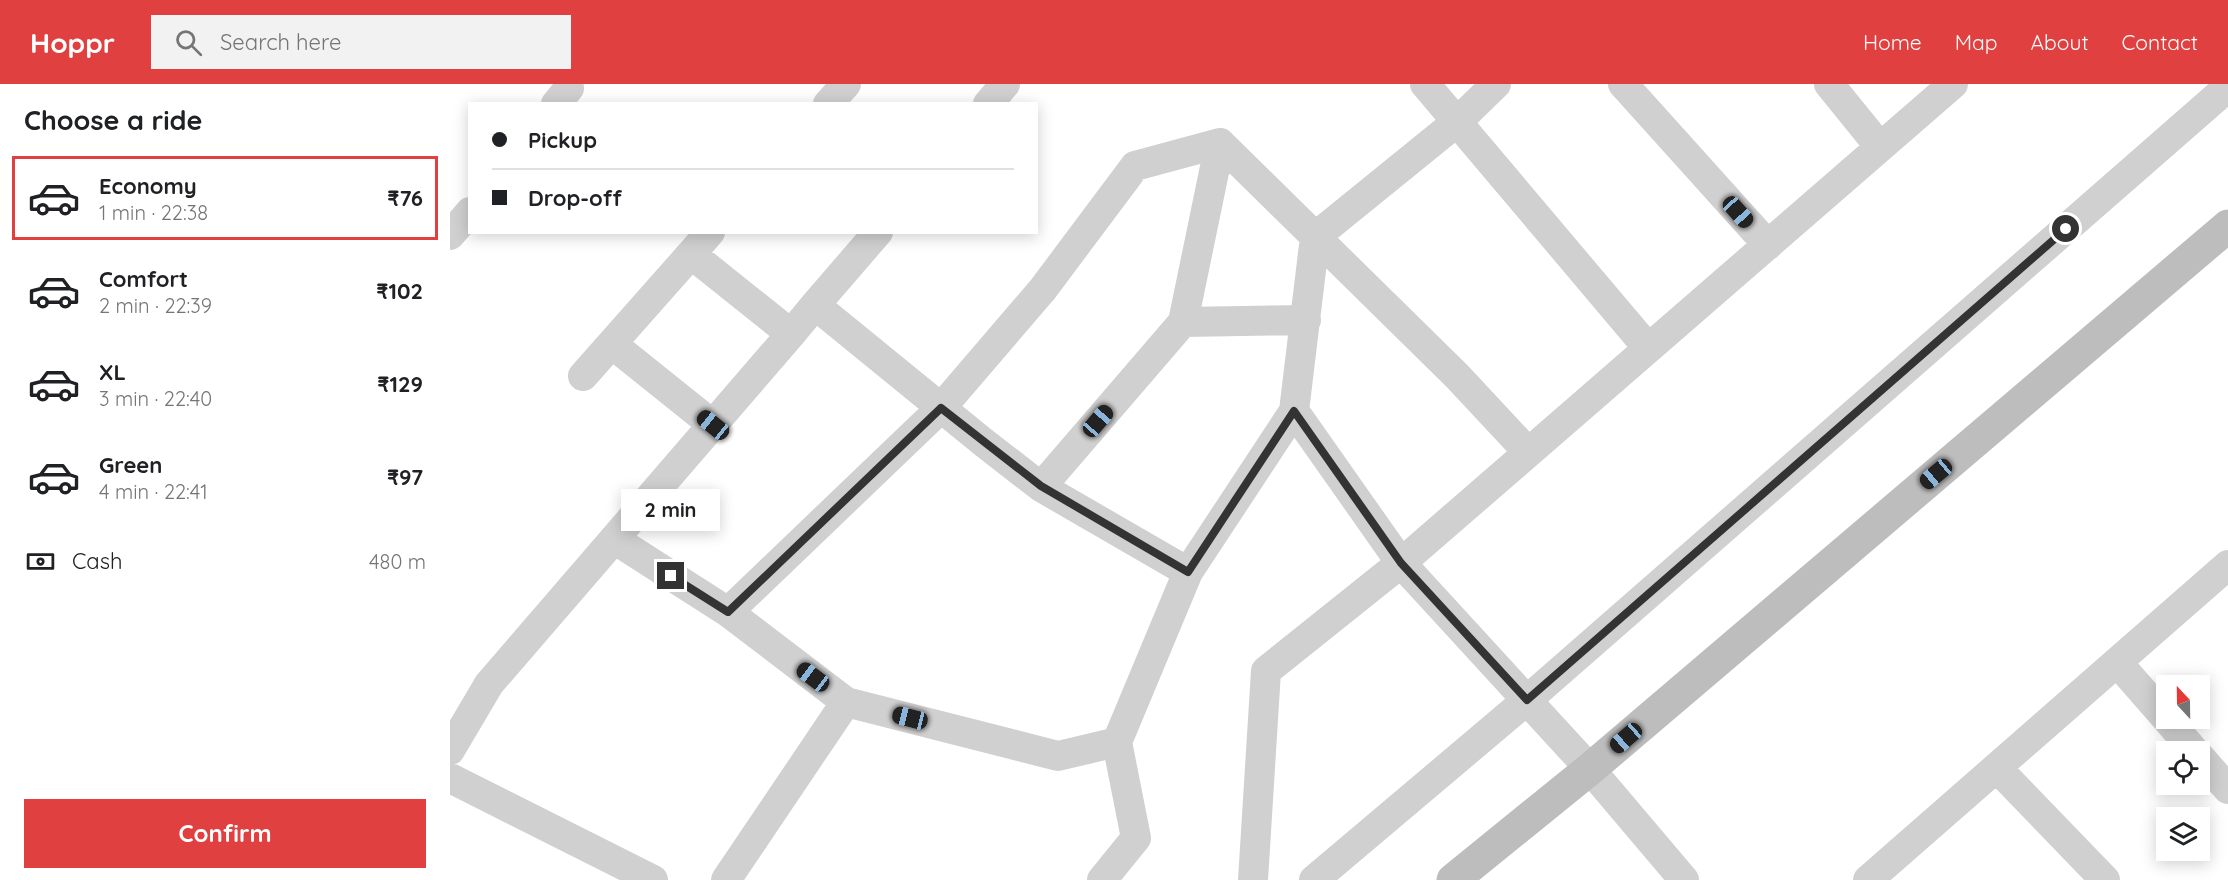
<!DOCTYPE html>
<meta charset="utf-8">
<style>
body{margin:0;font-family:Quicksand,sans-serif;background:#f2f2f2;color:#202124;height:100vh;display:flex;flex-direction:column;font-size:22px;white-space:nowrap}
*{box-sizing:border-box;margin:0}
p{font-size:20px;color:#757577}
.icon{flex:none;width:33px;height:33px;fill:none;stroke:currentColor;stroke-width:2;stroke-linecap:round;stroke-linejoin:round}
.map{position:relative;flex:1;overflow:hidden}
.drawer{display:flex;flex-direction:column;background:#fff;width:450px}
.drawer>*{flex:none}
.banner{position:absolute;left:18px;top:18px;width:570px;height:132px;border-radius:0px;box-shadow:0 3px 15px #0003;display:grid;align-content:center;height:132px;padding:0 24px;background:#fff}
.needle{width:39px;rotate:338deg}
.controls{position:absolute;left:1706px;top:591px;display:grid;gap:12px}
.controls a{display:grid;place-items:center;width:54px;height:54px;border-radius:0px;background:#fff;box-shadow:0 3px 15px #0003;font-size:30px}
.end{position:absolute;width:27px;height:27px;margin:-14px;border:8px solid #333;background:#fff;box-shadow:0 0 0 3px #fff}
.from{border-radius:50%}
.bubble{position:absolute;height:42px;border-radius:0px;background:#fff;box-shadow:0 3px 15px #0003;font-size:20px;font-weight:800;line-height:42px;text-align:center}
.car{position:absolute;width:18px;height:36px;margin:-18px -9px;border-radius:8px;box-shadow:0 0 4px 2px #0007;background:linear-gradient(#222 24%,#8ab4d8 0 40%,#222 0 76%,#8ab4d8 0 86%,#222 0)}
.banner b{display:flex;align-items:center;gap:21px;height:57px;font-size:22px}
.banner b+b{border-top:2px solid #e0e0e0}
.banner i{width:15px;height:15px;background:#202124}
ul{padding:0;list-style:none}
li{display:flex;align-items:center;gap:18px;height:84px;margin:0 12px 9px;padding:0 12px;border:3px solid transparent;border-radius:0px}
li div{flex:1}
li b{display:block;font-size:22px}
li em{font-style:normal;font-weight:800}
li.current{border-color:#e0403f}
li>.icon{width:54px;height:54px;stroke-width:1.5}
h2{padding:0 24px;font-size:27px;line-height:72px}
.pay{display:flex;align-items:center;gap:15px;height:66px;padding:0 24px;font-size:22px}
.pay p{margin-inline-start:auto}
.action{display:flex;gap:12px;margin-top:auto;padding:12px 24px}
.action a{flex:1;height:69px;border-radius:0px;background:#e0403f;color:#fff;font-size:24px;font-weight:800;line-height:69px;text-align:center}
header{display:flex;align-items:center;gap:36px;box-sizing:border-box;height:84px;padding:0 30px;background:#e0403f;color:#fff}
header strong{font-size:28px}
nav{display:flex;gap:33px;margin-inline-start:auto;font-size:21px}
.search{width:420px;height:54px;background:#f2f2f2;display:flex;align-items:center;gap:15px;box-sizing:border-box;padding:0 21px;border-radius:0px;color:#757577;font-size:22px}
main{display:flex;flex:1;min-height:0}
.map>svg:first-child{display:block}
.lines{fill:none;stroke-linecap:round;stroke-linejoin:round}
.street{stroke:#d0d0d0;stroke-width:30}
.secondary{stroke:#bdbdbd;stroke-width:33}
.route{stroke:#333;stroke-width:8}
</style>
<header>
<strong>Hoppr</strong>
<div class="search"><svg class="icon" aria-label="search" viewBox="0 0 24 24"><circle cx="10" cy="10" r="6"/><path d="M15 15l6 6"/></svg>Search here</div>
<nav><a>Home</a><a>Map</a><a>About</a><a>Contact</a></nav>
</header>
<main>
<section class="drawer">
<h2>Choose a ride</h2>
<ul>
<li class="current"><svg class="icon" aria-label="car" viewBox="0 0 24 24"><path d="M5 17H2v-5l4-1 3-4h7l3 4 3 1v5h-3M9 17h6M6 11h13"/><circle cx="7" cy="17" r="2"/><circle cx="17" cy="17" r="2"/></svg><div><b>Economy</b><p>1 min · 22:38</p></div><em>₹76</em></li>
<li><svg class="icon" aria-label="car" viewBox="0 0 24 24"><path d="M5 17H2v-5l4-1 3-4h7l3 4 3 1v5h-3M9 17h6M6 11h13"/><circle cx="7" cy="17" r="2"/><circle cx="17" cy="17" r="2"/></svg><div><b>Comfort</b><p>2 min · 22:39</p></div><em>₹102</em></li>
<li><svg class="icon" aria-label="car" viewBox="0 0 24 24"><path d="M5 17H2v-5l4-1 3-4h7l3 4 3 1v5h-3M9 17h6M6 11h13"/><circle cx="7" cy="17" r="2"/><circle cx="17" cy="17" r="2"/></svg><div><b>XL</b><p>3 min · 22:40</p></div><em>₹129</em></li>
<li><svg class="icon" aria-label="car" viewBox="0 0 24 24"><path d="M5 17H2v-5l4-1 3-4h7l3 4 3 1v5h-3M9 17h6M6 11h13"/><circle cx="7" cy="17" r="2"/><circle cx="17" cy="17" r="2"/></svg><div><b>Green</b><p>4 min · 22:41</p></div><em>₹97</em></li>
</ul>
<div class="pay"><svg class="icon" aria-label="cash" viewBox="0 0 24 24"><path d="M3 7h18v10H3z"/><circle cx="12" cy="12" r="2"/></svg>Cash<p>480 m</p></div>
<div class="action"><a>Confirm</a></div>
</section>
<div class="map">
<svg width="1778" height="796" viewBox="0 0 1778 796">
<rect width="100%" height="100%" fill="#fff"/>
<g class="lines">
<path class="street" d="M975 0 1198 264
M1046 0 1008 37 865 153 844 327 951 479 1140 685 1234 796
M1173 0 1318 161
M1379 0 1430 63
M106 20 119 4
M378 20 396 0
M538 20 555 0
M260 148 241 170 341 250 365 221 533 358 591 403 738 488 844 327
M0 151 20 128
M365 221 428 148
M733 238 770 59
M162 260 263 341
M133 292 241 170
M591 403 733 238 856 236
M164 455 278 528 491 324 593 205 685 82 770 59 1007 292 1078 368
M278 528 396 618
M1667 578 1716 634
M1716 634 1745 668
M0 666 39 600 341 250
M1749 672 1778 705
M1547 684 1655 796
M0 694 203 796
M276 796 396 618 608 672 667 658 738 488
M652 796 686 754 667 658
M803 796 816 587 951 479 1503 0
M864 796 1077 616 1778 3
M1418 796 1778 481"/>
<path class="secondary" d="M1003 796 1140 685 1778 142"/>
</g>
<g class="lines">
<path class="route" d="M221 492 278 528 491 324 591 402 738 488 844 327 951 479 1077 616 1616 145"/>
</g>
</svg>
<div class="controls">
<a><svg class="needle" viewBox="-14 -14 28 28"><path d="M0-13l5 13h-10z" fill="#e53935"/><path d="M0 13l5-13h-10z" fill="#757577"/></svg></a>
<a><svg class="icon" aria-label="locate" viewBox="0 0 24 24"><circle cx="12" cy="12" r="6"/><path d="M12 2v4M12 18v4M2 12h4M18 12h4"/></svg></a>
<a><svg class="icon" aria-label="layers" viewBox="0 0 24 24"><path d="M12 4l9 5-9 5-9-5zM3 14l9 5 9-5"/></svg></a>
</div>
<i class="end from" style="left:1616px;top:145px"></i>
<i class="end" style="left:221px;top:492px"></i>
<div class="bubble" style="left:171px;top:405px;width:99px">2 min</div>
<i class="car" style="left:1288px;top:128px;rotate:138deg"></i>
<i class="car" style="left:648px;top:337px;rotate:41deg"></i>
<i class="car" style="left:263px;top:341px;rotate:309deg"></i>
<i class="car" style="left:1486px;top:390px;rotate:230deg"></i>
<i class="car" style="left:363px;top:593px;rotate:307deg"></i>
<i class="car" style="left:460px;top:634px;rotate:284deg"></i>
<i class="car" style="left:1176px;top:654px;rotate:229deg"></i>
<div class="banner">
<b><i class="from"></i>Pickup</b>
<b><i></i>Drop-off</b>
</div>
</div>
</main>
